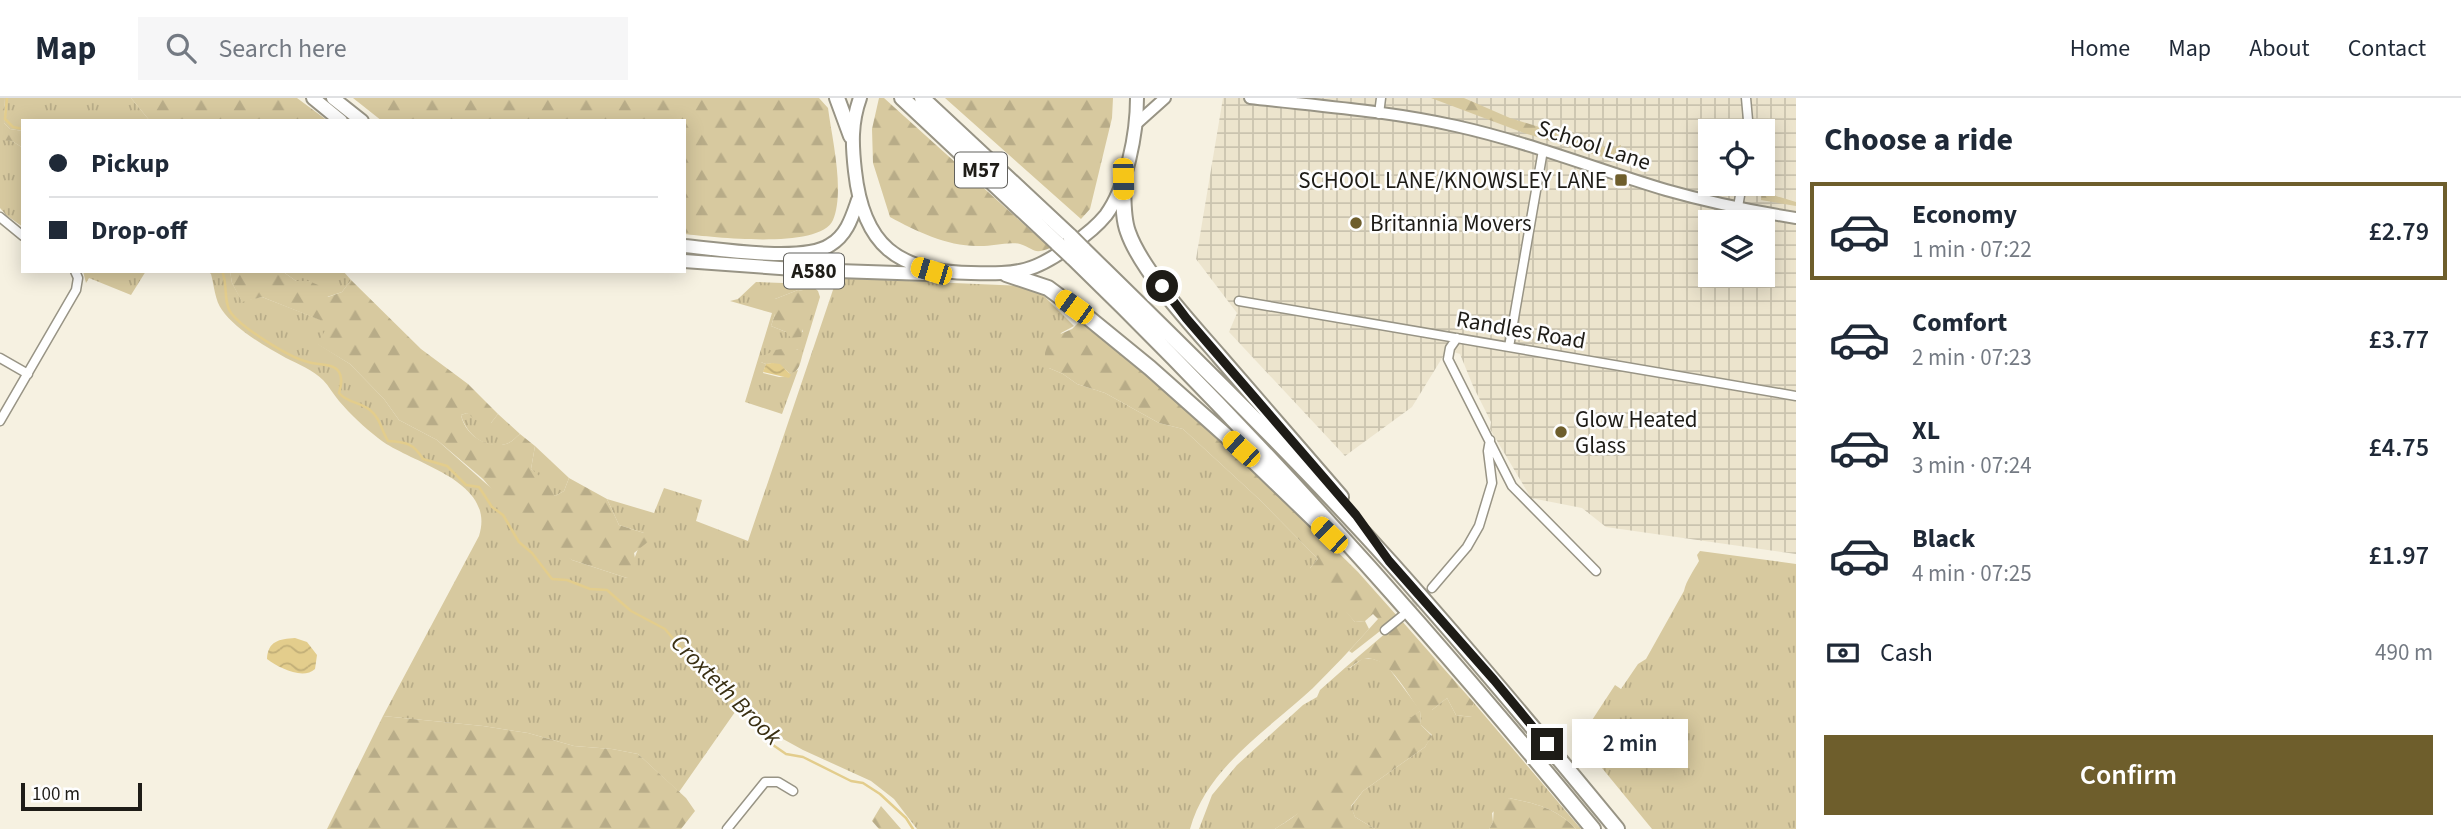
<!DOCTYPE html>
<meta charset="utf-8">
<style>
body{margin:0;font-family:"Source Sans 3",sans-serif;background:#f6f6f7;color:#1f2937;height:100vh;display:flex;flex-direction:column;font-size:26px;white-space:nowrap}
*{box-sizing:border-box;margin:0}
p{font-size:23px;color:#747a83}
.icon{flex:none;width:38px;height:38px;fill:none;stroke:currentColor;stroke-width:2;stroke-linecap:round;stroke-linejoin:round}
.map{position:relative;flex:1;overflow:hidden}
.panel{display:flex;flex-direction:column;background:#fff;width:665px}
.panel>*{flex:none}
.guide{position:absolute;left:21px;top:21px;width:665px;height:154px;border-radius:0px;box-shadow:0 4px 18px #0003;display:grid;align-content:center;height:154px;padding:0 28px;background:#fff}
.controls{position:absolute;left:1698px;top:21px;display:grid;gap:14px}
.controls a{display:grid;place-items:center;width:77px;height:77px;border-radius:0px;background:#fff;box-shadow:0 4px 18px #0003;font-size:35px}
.scale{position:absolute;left:21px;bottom:18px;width:121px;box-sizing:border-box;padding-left:7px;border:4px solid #1e1c17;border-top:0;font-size:19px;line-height:24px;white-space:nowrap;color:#1e1c17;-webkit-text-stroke:5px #fefefe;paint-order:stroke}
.end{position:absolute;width:32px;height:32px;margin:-16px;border:9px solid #1e1c17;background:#fff;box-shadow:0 0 0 4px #fff}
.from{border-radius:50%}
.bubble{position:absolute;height:49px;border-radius:0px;background:#fff;box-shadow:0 4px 18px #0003;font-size:23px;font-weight:600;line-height:49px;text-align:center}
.car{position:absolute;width:21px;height:42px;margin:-21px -10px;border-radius:9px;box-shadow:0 0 5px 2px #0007;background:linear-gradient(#f5c518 24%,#345 0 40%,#f5c518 0 76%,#345 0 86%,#f5c518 0)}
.guide b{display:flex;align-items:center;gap:24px;height:66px;font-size:26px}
.guide b+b{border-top:2px solid #e0e1e3}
.guide i{width:18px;height:18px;background:#1f2937}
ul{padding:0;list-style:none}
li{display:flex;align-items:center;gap:21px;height:98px;margin:0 14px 10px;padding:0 14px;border:4px solid transparent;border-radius:0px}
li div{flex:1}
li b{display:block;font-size:26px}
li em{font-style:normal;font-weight:600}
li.current{border-color:#6e5e2c}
li>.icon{width:63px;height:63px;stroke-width:1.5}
h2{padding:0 28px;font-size:32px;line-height:84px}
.pay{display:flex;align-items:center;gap:18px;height:77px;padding:0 28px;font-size:26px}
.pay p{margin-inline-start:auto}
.cta{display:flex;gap:14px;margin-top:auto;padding:14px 28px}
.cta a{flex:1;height:80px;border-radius:0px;background:#6e5e2c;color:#fff;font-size:28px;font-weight:600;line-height:80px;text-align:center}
header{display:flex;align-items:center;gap:42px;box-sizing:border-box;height:98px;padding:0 35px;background:#fff;border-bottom:2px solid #e0e1e3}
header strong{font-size:33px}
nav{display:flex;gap:38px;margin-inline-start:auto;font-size:24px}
.search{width:490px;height:63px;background:#f6f6f7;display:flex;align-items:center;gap:18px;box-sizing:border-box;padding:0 24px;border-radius:0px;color:#747a83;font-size:26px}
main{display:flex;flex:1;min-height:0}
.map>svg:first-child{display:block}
.industrial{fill:url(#industrial-grid);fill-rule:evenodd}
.grass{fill:url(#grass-tufts);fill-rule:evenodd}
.forest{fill:url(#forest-firs)}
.water{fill:url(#water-waves)}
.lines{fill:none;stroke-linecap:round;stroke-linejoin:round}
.stream{stroke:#e3cd8c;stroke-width:2.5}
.minor-tunnel{stroke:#d6d1c3;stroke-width:8;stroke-dasharray:8 4;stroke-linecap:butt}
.minor-casing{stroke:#989485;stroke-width:11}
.secondary-casing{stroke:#989485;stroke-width:14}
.trunk-casing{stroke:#989485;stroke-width:16}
.motorway-casing{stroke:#989485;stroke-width:18}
.minor{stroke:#fff;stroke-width:8}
.secondary{stroke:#fff;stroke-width:10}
.trunk{stroke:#fff;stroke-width:12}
.motorway{stroke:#fff;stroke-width:14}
.motorway-bridge-casing{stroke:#989485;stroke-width:18;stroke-linecap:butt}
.motorway-bridge{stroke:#fff;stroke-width:14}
.route{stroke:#1e1c17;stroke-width:9}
.poi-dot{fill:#6e5e2c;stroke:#fefefe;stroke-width:2.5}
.labels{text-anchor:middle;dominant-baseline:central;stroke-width:5;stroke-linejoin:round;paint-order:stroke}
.shield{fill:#fefefe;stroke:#61605c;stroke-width:2}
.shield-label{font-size:21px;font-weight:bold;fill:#1e1c17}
.street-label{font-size:23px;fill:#1e1c17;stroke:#fefefe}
.poi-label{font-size:23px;fill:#1e1c17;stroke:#fefefe;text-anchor:start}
.water-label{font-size:24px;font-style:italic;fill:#392f12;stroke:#fefefe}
</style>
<header>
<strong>Map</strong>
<div class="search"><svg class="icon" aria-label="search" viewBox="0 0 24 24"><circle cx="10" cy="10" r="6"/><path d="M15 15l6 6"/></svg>Search here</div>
<nav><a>Home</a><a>Map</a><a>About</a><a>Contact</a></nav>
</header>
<main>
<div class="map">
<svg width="1796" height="731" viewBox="0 0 1796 731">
<defs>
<pattern id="industrial-grid" width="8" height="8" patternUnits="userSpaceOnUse" patternTransform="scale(1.75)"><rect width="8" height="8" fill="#ece4cd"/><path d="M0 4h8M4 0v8" fill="none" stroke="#cac3af"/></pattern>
<pattern id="grass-tufts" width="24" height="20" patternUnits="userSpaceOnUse" patternTransform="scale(1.75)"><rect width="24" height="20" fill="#d7c99f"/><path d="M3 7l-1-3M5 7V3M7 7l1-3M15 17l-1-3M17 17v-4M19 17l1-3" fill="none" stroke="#b8ac88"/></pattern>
<pattern id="forest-firs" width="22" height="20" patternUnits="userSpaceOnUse" patternTransform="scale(1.75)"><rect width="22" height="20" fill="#d7c99f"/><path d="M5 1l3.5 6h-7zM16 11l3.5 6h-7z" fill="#b8ac88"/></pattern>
<pattern id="water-waves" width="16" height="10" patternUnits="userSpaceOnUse" patternTransform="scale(1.75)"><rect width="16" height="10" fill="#e3cd8c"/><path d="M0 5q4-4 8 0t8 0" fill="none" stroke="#c2af78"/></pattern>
</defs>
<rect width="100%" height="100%" fill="#f6f1e1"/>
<path class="industrial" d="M1223 0H1796V456L1606 429 1582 410 1531 400 1490 331 1491 324 1473 288 1460 256 1447 252 1412 309 1345 358 1229 234 1237 215 1196 161ZM1710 33H1762V86H1710ZM1710 124H1762V177H1710Z"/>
<path class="grass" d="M5 0H131L150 23H23V33L10 31 4 25Z
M2 41 12 43 23 50V129L6 117 0 110V42Z
M83 173H146L131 197 89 180 86 185Z
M208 173H230L232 185 242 203 262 199 321 222 327 231 318 246 350 266 384 301 399 322 437 342 572 462 627 480 644 435 619 427 607 401 654 415 664 390 702 402 696 423 748 443 837 180 1024 188 1039 193 1074 228 1061 235 1049 270 1063 276 1077 286 1105 295 1159 325 1183 331 1260 402 1318 461 1310 470 1355 524 1365 523 1369 531C1351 551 1332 571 1313 590 1268 632 1207 669 1190 731H917L894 701 871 683 803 652 783 641 760 620 735 614 679 694 638 656 612 651 574 648 528 635 483 628 383 618 479 438C497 381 410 366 378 340 364 329 350 316 339 303 333 296 329 288 323 282 313 272 298 266 286 260 266 249 235 231 222 212 215 203 214 187 211 176Z
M282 173H343L351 182 342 194 327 199 309 183H296Z
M756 184 810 186 818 193 820 199 803 255 797 251 761 264 766 266 763 275 779 279 790 278 789 275 798 272 782 316 745 304 772 215 730 203 738 201ZM798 192 803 193V234H786L771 228 775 216V201Z
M467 315 491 325 498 316 520 336C516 339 511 345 506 346 485 352 466 336 461 317Z
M535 348 569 380 564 393 555 398 531 371Z
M1700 453 1796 466V731H1652L1579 642 1615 587 1621 591 1638 566 1646 561 1684 493C1686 483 1694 472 1699 463L1697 457Z
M1362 561H1373L1385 565 1420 612H1432L1447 600 1456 617 1472 619V609L1474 605 1581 731H1576C1556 710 1537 706 1509 700L1492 715 1493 724 1489 731H1375L1355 719 1351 709 1363 693 1425 649 1432 637 1421 627 1420 613 1307 706 1302 713 1275 731H1199L1212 697 1237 667 1303 607 1317 599 1320 592 1346 569 1350 570Z"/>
<path class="forest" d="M0 0H5L4 25 10 31 23 33V50L12 43 0 42Z
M131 0H297L328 23H150Z
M353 0H819L828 10C832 41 845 93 833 122 820 152 713 139 684 136V23H382Z
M879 0H884L1050 150C1033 157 1035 151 1020 146 1008 143 990 149 977 148 946 148 916 133 890 119L873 65 872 31Z
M945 0H1113L1112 20 1090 111 1081 121Z
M1431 0H1464L1510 20 1610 51 1621 47 1616 63 1524 35Z
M1762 84 1776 98 1796 104V108L1761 102Z
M230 173H282L296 183H309L318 187 328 199 342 194 351 182 421 251 468 286 498 316 491 325 484 328 467 315 461 317C465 336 485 351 506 346 511 345 516 339 520 336L535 348 531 371 549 386 555 398 564 393 569 380 607 401 619 427 644 435 649 443 634 455 638 475 627 480 572 462 529 436 483 381 437 342 399 322 384 301 350 266 317 246 326 231 320 222 262 199 242 204 232 185Z
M798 192 803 193 811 209 809 224 804 227 801 239 791 240 786 234 771 228 775 216V201Z
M1084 219 1174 296 1275 392 1358 474 1398 519 1352 555 1349 553 1378 521 1373 516 1365 523 1355 524 1311 476 1310 470 1318 461 1260 402 1183 331 1159 325 1105 295 1077 286 1063 276 1049 270 1045 266V255L1049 241 1072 231Z
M789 250 802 252 803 255C800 264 800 275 789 275 783 268 775 264 766 266L761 264V259L775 252Z
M1401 522 1474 605 1472 609 1475 618 1472 619 1456 617 1447 600 1432 612 1420 613 1421 627 1432 638 1425 649 1363 693 1351 708 1355 719 1375 731H1275C1293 719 1305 715 1310 692L1420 613C1408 597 1387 555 1364 561 1359 562 1354 567 1349 570L1346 569Z
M383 618 483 628 528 635 574 648 612 651 638 656 686 700 695 713 681 731H327Z
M1509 700C1537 706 1556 710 1576 731H1489L1493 724 1494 709 1502 702Z
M881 708 901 731H879L872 723Z"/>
<path class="water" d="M772 265 780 266 791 277 789 280 763 274 766 266Z
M295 540 307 544 317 557 315 571C303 582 279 570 267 561 268 543 279 541 295 540Z"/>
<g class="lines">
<path class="stream" d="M7 0 5 21 13 29 23 31
M222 173C228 186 223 204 231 215 242 230 290 260 308 264 317 267 334 265 339 274 343 280 341 288 339 295 347 305 361 304 370 312 381 321 381 332 388 343 406 344 413 345 423 361L447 368 466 387 479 389 492 409 503 417 519 444 532 455 552 481 567 482 590 491 607 492 631 513 665 531 693 564 706 572 718 585 727 600 759 621 773 647 786 656 803 659 851 683 863 685 880 696 906 720 913 731"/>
<path class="minor-tunnel" d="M1405 514 1432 490"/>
<defs>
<path id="minor" d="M1746 0 1749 33
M1379 16 1381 0
M1738 109 1742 86
M0 119 23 138
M1239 203 1796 298
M1457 240 1450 250 1448 261 1512 388 1596 473
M1509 249 1543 52
M0 260 28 276
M0 323 76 192 78 180 75 173
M1432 490 1467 449 1479 428 1492 385 1488 353 1490 342
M1385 532 1401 519
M727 731 765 684H778L793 693"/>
<path id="secondary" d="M1250 0C1319 8 1389 13 1456 28 1528 44 1596 71 1666 92 1708 104 1752 113 1796 120
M1136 26 1165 0"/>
<path id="trunk" d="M313 0 341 23
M333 0 362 23
M860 0C851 25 852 47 855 73 863 147 897 174 971 175 1019 176 1034 175 1074 145 1086 137 1097 128 1106 117 1127 88 1137 35 1137 0
M684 148C718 151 803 165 830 147 847 137 852 119 858 102
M684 163 808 172 927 176"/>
<path id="motorway" d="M837 0 851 38
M902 0 1058 146
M922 0 1070 138
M1123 81C1124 99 1122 118 1128 134 1141 172 1192 227 1219 258 1260 305 1300 352 1341 399
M1083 151C1188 254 1293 356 1391 465 1469 552 1543 641 1617 731
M1072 159C1258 339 1429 531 1593 731
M1006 176 1048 190 1090 221 1150 270 1241 351 1329 436"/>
</defs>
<use href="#minor" class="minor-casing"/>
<use href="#secondary" class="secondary-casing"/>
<use href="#trunk" class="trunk-casing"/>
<use href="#motorway" class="motorway-casing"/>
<use href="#minor" class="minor"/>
<use href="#secondary" class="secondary"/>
<use href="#trunk" class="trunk"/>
<use href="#motorway" class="motorway"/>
<defs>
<path id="motorway-bridge" d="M1070 138 1083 151
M1058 146 1072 159"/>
</defs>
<use href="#motorway-bridge" class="motorway-bridge-casing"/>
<use href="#motorway-bridge" class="motorway-bridge"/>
</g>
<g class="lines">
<path class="route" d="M1162 188 1186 220 1356 417 1389 463 1494 582 1547 646"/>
</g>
<g class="poi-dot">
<rect x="1614" y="75" width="14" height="14" rx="3.5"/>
<circle cx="1356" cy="125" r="7"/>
<circle cx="1561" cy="334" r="7"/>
</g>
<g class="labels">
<g class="shield">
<rect x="955" y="54.5" width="52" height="35" rx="5"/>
<rect x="784" y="155.5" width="60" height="35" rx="5"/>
</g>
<g class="shield-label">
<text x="981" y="72">M57</text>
<text x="814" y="173">A580</text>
</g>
<g class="street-label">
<text transform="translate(1594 47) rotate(18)">School Lane</text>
<text transform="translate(1521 232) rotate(10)">Randles Road</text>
</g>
<g class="poi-label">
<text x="1607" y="82" text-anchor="end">SCHOOL LANE/KNOWSLEY LANE</text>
<text x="1370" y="125">Britannia Movers</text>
<text x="1575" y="321">Glow Heated<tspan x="1575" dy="26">Glass</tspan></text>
</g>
<g class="water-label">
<text transform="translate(726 592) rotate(45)">Croxteth Brook</text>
</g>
</g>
</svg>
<div class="controls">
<a><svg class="icon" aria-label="locate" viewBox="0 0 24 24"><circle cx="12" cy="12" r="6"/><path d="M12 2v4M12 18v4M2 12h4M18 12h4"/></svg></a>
<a><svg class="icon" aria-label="layers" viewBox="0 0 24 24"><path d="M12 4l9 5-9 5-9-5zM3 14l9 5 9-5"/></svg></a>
</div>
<div class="scale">100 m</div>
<i class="end from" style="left:1162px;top:188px"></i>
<i class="end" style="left:1547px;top:646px"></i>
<div class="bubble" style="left:1572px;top:621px;width:116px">2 min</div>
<i class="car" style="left:1123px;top:81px;rotate:179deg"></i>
<i class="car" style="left:931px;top:173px;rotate:287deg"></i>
<i class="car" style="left:1074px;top:209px;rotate:306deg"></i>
<i class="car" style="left:1241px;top:351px;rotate:312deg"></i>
<i class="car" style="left:1329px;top:437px;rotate:314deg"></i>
<div class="guide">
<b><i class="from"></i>Pickup</b>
<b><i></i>Drop-off</b>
</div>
</div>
<section class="panel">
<h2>Choose a ride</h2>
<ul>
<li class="current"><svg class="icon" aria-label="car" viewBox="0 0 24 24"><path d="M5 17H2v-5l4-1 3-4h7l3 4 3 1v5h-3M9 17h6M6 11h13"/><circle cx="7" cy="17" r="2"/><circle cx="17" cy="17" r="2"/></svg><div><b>Economy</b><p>1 min · 07:22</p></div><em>£2.79</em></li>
<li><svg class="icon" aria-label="car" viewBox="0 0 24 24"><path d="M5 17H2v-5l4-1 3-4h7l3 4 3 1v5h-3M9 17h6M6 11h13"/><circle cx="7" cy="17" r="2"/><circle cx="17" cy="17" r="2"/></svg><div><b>Comfort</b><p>2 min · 07:23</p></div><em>£3.77</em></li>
<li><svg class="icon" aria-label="car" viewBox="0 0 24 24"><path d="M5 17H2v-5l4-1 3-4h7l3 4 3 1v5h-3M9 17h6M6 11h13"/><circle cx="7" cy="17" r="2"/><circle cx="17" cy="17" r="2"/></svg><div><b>XL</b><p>3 min · 07:24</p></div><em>£4.75</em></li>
<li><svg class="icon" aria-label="car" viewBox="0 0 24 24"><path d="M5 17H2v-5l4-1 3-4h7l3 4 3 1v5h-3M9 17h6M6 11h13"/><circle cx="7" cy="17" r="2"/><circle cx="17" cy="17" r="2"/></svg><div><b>Black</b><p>4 min · 07:25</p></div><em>£1.97</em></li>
</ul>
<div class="pay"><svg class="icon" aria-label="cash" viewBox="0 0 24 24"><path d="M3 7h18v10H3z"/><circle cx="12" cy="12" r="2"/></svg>Cash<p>490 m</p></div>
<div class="cta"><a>Confirm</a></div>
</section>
</main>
